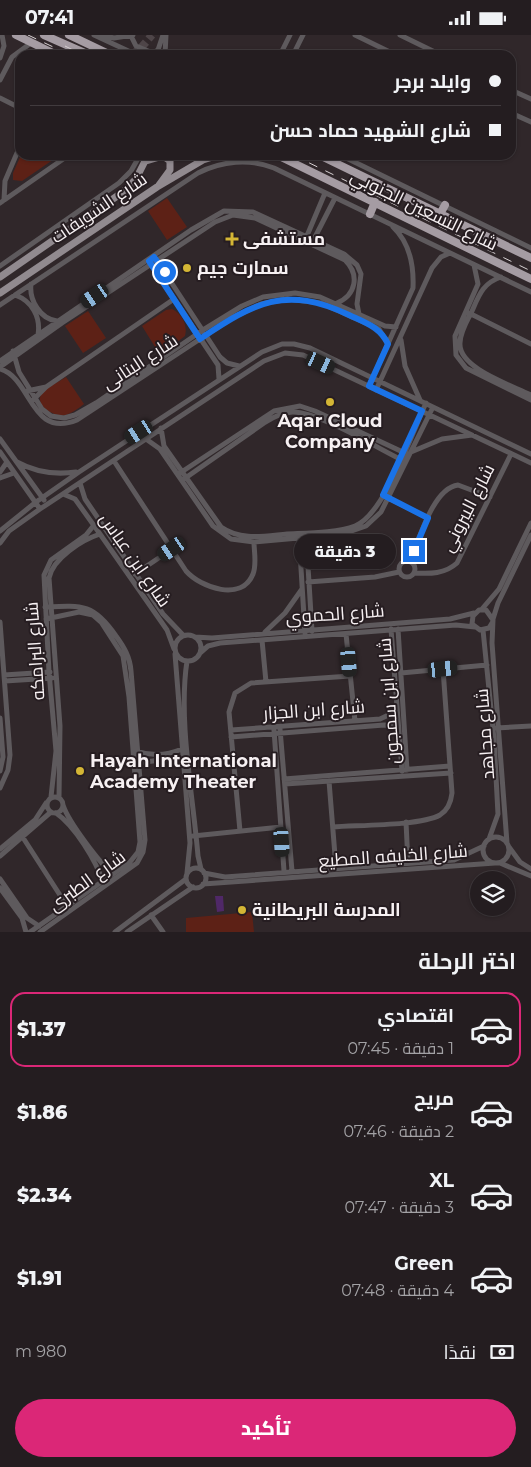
<!DOCTYPE html>
<html lang="ar">
<meta charset="utf-8">
<style>
body{margin:0;font-family:Montserrat,Cairo,sans-serif;background:#302a2d;color:#f1f3f6;direction:rtl;height:100vh;display:flex;flex-direction:column;font-size:19px;white-space:nowrap}
*{box-sizing:border-box;margin:0}
p{font-size:16px;color:#a3a2a5}
.icon{flex:none;width:28px;height:28px;fill:none;stroke:currentColor;stroke-width:2;stroke-linecap:round;stroke-linejoin:round}
.map{position:relative;height:897px;overflow:hidden;direction:ltr}
.drawer{display:flex;flex-direction:column;background:#241d20;flex:1}
.drawer>*{flex:none}
.top-card{position:absolute;left:15px;top:15px;width:501px;height:110px;border-radius:15px;box-shadow:0 1px 4px #0004,0 0 0 1px #413b3e;direction:rtl;display:grid;align-content:center;height:110px;padding:0 15px;background:#241d20}
.buttons{position:absolute;left:470px;top:836px;display:grid;gap:10px}
.buttons a{display:grid;place-items:center;width:45px;height:45px;border-radius:50%;background:#241d20;box-shadow:0 1px 4px #0004,0 0 0 1px #413b3e;font-size:25px}
.end{position:absolute;width:22px;height:22px;margin:-11px;border:6px solid #1a73e8;background:#fff;box-shadow:0 0 0 2px #fff}
.from{border-radius:50%}
.bubble{position:absolute;height:35px;border-radius:18px;background:#241d20;box-shadow:0 1px 4px #0004,0 0 0 1px #413b3e;font-size:16px;font-weight:800;line-height:35px;text-align:center;direction:rtl}
.car{position:absolute;width:15px;height:30px;margin:-15px -8px;border-radius:6px;box-shadow:0 0 4px 1px #0007;background:linear-gradient(#222 24%,#8ab4d8 0 40%,#222 0 76%,#8ab4d8 0 86%,#222 0)}
.top-card b{display:flex;align-items:center;gap:18px;height:48px;font-size:19px}
.top-card b+b{border-top:1px solid #413b3e}
.top-card i{width:12px;height:12px;background:#f1f3f6}
ul{padding:0;list-style:none}
li{display:flex;align-items:center;gap:15px;height:75px;margin:0 10px 8px;padding:0 5px;border:2px solid transparent;border-radius:15px}
li div{flex:1}
li b{display:block;font-size:19px}
li em{font-style:normal;font-weight:800}
li.on{border-color:#db2777}
li>.icon{width:45px;height:45px;stroke-width:1.5}
h2{padding:0 15px;font-size:22px;line-height:60px}
.pay{display:flex;align-items:center;gap:12px;height:55px;padding:0 15px;font-size:19px}
.pay p{margin-inline-start:auto}
.button{display:flex;gap:10px;margin-top:auto;padding:10px 15px}
.button a{flex:1;height:58px;border-radius:30px;background:#db2777;color:#fff;font-size:20px;font-weight:800;line-height:58px;text-align:center}
.status{display:flex;justify-content:space-between;align-items:center;height:35px;padding:0 25px;background:#241d20;direction:ltr}
.status svg{height:14px;fill:currentColor}
.map>svg:first-child{display:block}
.green{fill:#5d2116}
.water{fill:#4f2867}
.lines{fill:none;stroke-linecap:round;stroke-linejoin:round}
.highway-tunnel{stroke:#4e4548;stroke-width:8;stroke-dasharray:8 4;stroke-linecap:butt}
.minor{stroke:#5e5a5d;stroke-width:5}
.major{stroke:#918a8f;stroke-width:7}
.highway{stroke:#a59ca3;stroke-width:8}
.rail{stroke:#d8d2d4;stroke-width:1;stroke-dasharray:9 9;stroke-linecap:butt}
.route{stroke:#1a73e8;stroke-width:6}
.poi-dot{fill:#d4b635;stroke:#261d21;stroke-width:2}
.labels{text-anchor:middle;dominant-baseline:central;stroke-width:4;stroke-linejoin:round;paint-order:stroke}
.street-label{font-size:18px;fill:#f6f0f2;stroke:#261d21}
.poi-label{font-size:18px;font-weight:bold;fill:#f6f0f2;stroke:#261d21;text-anchor:start}
</style>
<div class="status"><b>07:41</b><svg viewBox="0 0 49 12"><path d="M0 12V9h3v3zM5 12V6h3v6zM10 12V3h3v9zM15 12V0h3v12zM26 1h20v11H26zM47 4h2v5h-2z"/></svg></div>
<div class="map">
<svg width="531" height="897" viewBox="0 0 531 897">
<rect width="100%" height="100%" fill="#30272a"/>
<path class="green" d="M21 120H60L22 146 13 145V138Z
M167 163 187 192 167 205 148 176Z
M172 274C182 279 188 290 185 301L160 320 142 291 166 275Z
M88 276 106 303 83 318 65 291Z
M66 342 84 369C79 373 72 378 66 380 56 383 33 371 42 358 47 351 59 347 66 342Z
M252 877 254 897H186V883Z"/>
<path class="water" d="M215 861H223L224 876 217 877Z"/>
<g class="lines">
<path class="highway-tunnel" d="M131 20 140 14 152 0"/>
<path class="minor" d="M94 0 137 20
M102 0 114 3 133 0
M355 0 396 20
M400 0 441 20
M131 1 136 11 153 18 158 15 163 0
M165 20 166 0
M280 20 290 0
M293 20 303 0
M0 23 4 11 2 0
M0 45 12 22 31 8
M511 55 531 64
M0 63 20 73
M511 78 531 87
M340 120 531 213
M4 165 5 146 20 111
M0 168 69 120
M306 203 325 158
M313 206 335 163
M156 224 220 322 227 328 239 331
M150 228 218 330 219 344
M474 230 478 249 455 301 456 320 466 333 531 365
M0 231 119 148 131 136 140 120
M501 242C483 248 479 260 472 276 467 286 460 297 460 308 458 333 511 350 531 360
M31 249C29 265 40 284 57 286
M15 260C32 266 41 282 38 300
M0 270 198 138C222 126 249 123 274 133L531 257
M469 278 531 309
M401 305 405 331 420 365
M13 316 19 337 42 374 51 381 64 383 75 380 96 368 203 295 242 271 263 262 295 258 320 262 385 291 396 292
M0 326 191 195 224 176 253 177 344 219 357 230 361 239 357 269 359 279
M0 332 62 288 215 187 233 180 255 183 345 225C360 240 356 260 337 268
M0 334C32 343 30 404 77 385L232 283 261 269 288 264 321 268 379 294 388 309
M369 351 413 253C414 230 410 208 393 192
M376 355 432 233 441 222 450 218
M27 356 46 352
M33 365 46 352 174 264
M161 393 164 411 221 492C241 506 264 501 287 499 306 498 337 498 355 491 384 480 412 398 426 368
M0 404 44 465
M146 404 160 414 213 491 231 504 254 507 343 499 366 491 381 477 433 372
M0 417 40 474
M411 417 442 404 472 400
M114 426 186 536C201 553 242 567 253 539 257 529 254 517 254 507
M17 427C35 437 55 440 76 437
M0 437 7 427
M180 438 274 376 300 371 315 376 407 419
M0 443 14 438
M184 444 264 388C273 382 282 377 293 377 319 377 377 413 402 425
M80 448 85 464 163 579 183 600
M63 459 75 464 100 499 167 595 174 614
M386 462 428 483
M0 496 36 467 79 437 262 317 282 309H294L310 313 531 419
M306 499 312 596
M299 501 305 598
M0 508 9 496 40 474 264 326 285 318 303 320 531 428
M399 534a8 8 0 1 1 16 0a8 8 0 1 1-16 0Z
M410 526C419 505 433 453 458 450L490 462
M415 538C430 539 445 539 457 528L511 419
M135 539 172 514
M308 547 375 542 399 537
M482 574 499 554 531 488
M493 584 498 568 531 500
M0 587 10 720 8 735 0 753
M492 588 489 593 480 595 472 589 473 581 479 575H486L493 585 492 608 507 808
M391 594 402 736
M398 594 407 735
M483 595 494 704 498 779 489 804
M265 597 285 578 302 554
M346 599 355 686
M175 613a13 13 0 1 1 26 0a13 13 0 1 1-26 0Z
M195 602 212 603 450 584 474 578
M262 605 266 647
M200 618 208 611 220 608 456 590 475 592
M175 619 190 808 187 838
M187 626C178 685 193 760 198 821L201 834
M401 638 487 630
M4 640 50 637
M5 646 52 643
M0 683 3 722 0 736
M496 693 531 691
M280 694 292 836
M231 695 380 684 397 676
M274 695 284 836
M231 702 384 690 398 691
M136 716C151 721 168 720 182 714
M138 728 168 724 183 726
M284 744 450 731
M329 746 336 833
M285 749 451 738
M47 770a8 8 0 1 1 16 0a8 8 0 1 1-16 0Z
M51 762 56 716 49 637 44 540 51 525 86 500 94 490
M59 763 60 691 49 543C53 523 82 505 100 499
M63 770C68 786 100 829 113 839
M56 778C75 791 96 826 103 847
M406 787 408 828
M333 792C357 790 420 791 440 780 448 775 451 767 452 758L443 634
M240 796 229 677 235 658 251 648 350 641
M20 798 67 871
M193 801 281 792
M483 815a13 13 0 1 1 26 0a13 13 0 1 1-26 0Z
M509 812 520 827 531 834
M0 814 35 785 46 768
M0 821 51 777
M500 828 531 841
M186 843a10 10 0 1 1 20 0a10 10 0 1 1-20 0Z
M204 838 225 842 454 825 484 811
M0 844 27 883 39 891
M203 849 495 828
M0 853 22 883 26 897
M151 880 163 897
M30 897 130 827 138 817 140 807 129 662 123 621 101 587 93 580 79 577 46 584
M40 897 137 828 143 817 145 805 131 636C130 622 124 612 116 601 94 569 83 570 45 572
M115 897 186 844
M127 897 193 852"/>
<path class="major" d="M146 126 163 121 170 126V135L159 150
M0 242 123 157 136 144 148 120
M0 258 157 152 203 125 219 120"/>
<path class="highway" d="M16 0 57 20
M44 0 87 19
M69 0 111 20
M277 120 531 244
M319 120 531 223
M370 179 375 167
M440 179 445 170"/>
<path class="rail" d="M28 0 70 20
M65 11 83 20
M293 120 531 236"/>
</g>
<g class="lines">
<path class="route" d="M165 237 154 222 149 226 200 304C255 267 286 250 349 280 366 288 380 292 388 309L369 351 422 376 383 460 428 483 414 516"/>
</g>
<g class="poi-dot">
<path d="M229.5 196.5h5v5h5v5h-5v5h-5v-5h-5v-5h5z"/>
<circle cx="187" cy="233" r="5"/>
<circle cx="330" cy="367" r="5"/>
<circle cx="80" cy="736" r="5"/>
<circle cx="242" cy="875" r="5"/>
</g>
<g class="labels">
<g class="street-label">
<text transform="translate(99 173) rotate(-34)">شارع الشويفات</text>
<text transform="translate(424 175) rotate(26)">شارع التسعين الجنوبي</text>
<text transform="translate(140 327) rotate(-33)">شارع البتانى</text>
<text transform="translate(468 473) rotate(-63)">شارع البيروني</text>
<text transform="translate(135 525) rotate(55)">شارع ابن عباس</text>
<text transform="translate(335 579) rotate(-4)">شارع الحموي</text>
<text transform="translate(35 616) rotate(-94)">شارع البرامكه</text>
<text transform="translate(389 666) rotate(-94)">شارع ابن سمجون</text>
<text transform="translate(314 675) rotate(-4)">شارع ابن الجزار</text>
<text transform="translate(485 699) rotate(-94)">شارع مجاهد</text>
<text transform="translate(393 821) rotate(-4)">شارع الخليفه المطيع</text>
<text transform="translate(87 846) rotate(-36)">شارع الطبرى</text>
</g>
<g class="poi-label">
<text x="243" y="204">مستشفى</text>
<text x="197" y="233">سمارت جيم</text>
<text x="330" y="386" text-anchor="middle">Aqar Cloud<tspan x="330" dy="21">Company</tspan></text>
<text x="90" y="726">Hayah International<tspan x="90" dy="21">Academy Theater</tspan></text>
<text x="252" y="875">المدرسة البريطانية</text>
</g>
</g>
</svg>
<div class="buttons">
<a><svg class="icon" aria-label="layers" viewBox="0 0 24 24"><path d="M12 4l9 5-9 5-9-5zM3 14l9 5 9-5"/></svg></a>
</div>
<i class="end from" style="left:165px;top:237px"></i>
<i class="end" style="left:414px;top:516px"></i>
<div class="bubble" style="left:294px;top:499px;width:102px">3 دقيقة</div>
<i class="car" style="left:95px;top:261px;rotate:236deg"></i>
<i class="car" style="left:321px;top:328px;rotate:115deg"></i>
<i class="car" style="left:139px;top:397px;rotate:237deg"></i>
<i class="car" style="left:172px;top:514px;rotate:236deg"></i>
<i class="car" style="left:349px;top:627px;rotate:175deg"></i>
<i class="car" style="left:443px;top:634px;rotate:84deg"></i>
<i class="car" style="left:282px;top:807px;rotate:176deg"></i>
<div class="top-card">
<b><i class="from"></i>وايلد برجر</b>
<b><i></i>شارع الشهيد حماد حسن</b>
</div>
</div>
<section class="drawer">
<h2>اختر الرحلة</h2>
<ul>
<li class="on"><svg class="icon" aria-label="car" viewBox="0 0 24 24"><path d="M5 17H2v-5l4-1 3-4h7l3 4 3 1v5h-3M9 17h6M6 11h13"/><circle cx="7" cy="17" r="2"/><circle cx="17" cy="17" r="2"/></svg><div><b>اقتصادي</b><p>1 دقيقة · 07:45</p></div><em>$1.37</em></li>
<li><svg class="icon" aria-label="car" viewBox="0 0 24 24"><path d="M5 17H2v-5l4-1 3-4h7l3 4 3 1v5h-3M9 17h6M6 11h13"/><circle cx="7" cy="17" r="2"/><circle cx="17" cy="17" r="2"/></svg><div><b>مريح</b><p>2 دقيقة · 07:46</p></div><em>$1.86</em></li>
<li><svg class="icon" aria-label="car" viewBox="0 0 24 24"><path d="M5 17H2v-5l4-1 3-4h7l3 4 3 1v5h-3M9 17h6M6 11h13"/><circle cx="7" cy="17" r="2"/><circle cx="17" cy="17" r="2"/></svg><div><b>XL</b><p>3 دقيقة · 07:47</p></div><em>$2.34</em></li>
<li><svg class="icon" aria-label="car" viewBox="0 0 24 24"><path d="M5 17H2v-5l4-1 3-4h7l3 4 3 1v5h-3M9 17h6M6 11h13"/><circle cx="7" cy="17" r="2"/><circle cx="17" cy="17" r="2"/></svg><div><b>Green</b><p>4 دقيقة · 07:48</p></div><em>$1.91</em></li>
</ul>
<div class="pay"><svg class="icon" aria-label="cash" viewBox="0 0 24 24"><path d="M3 7h18v10H3z"/><circle cx="12" cy="12" r="2"/></svg>نقدًا<p>980 m</p></div>
<div class="button"><a>تأكيد</a></div>
</section>
